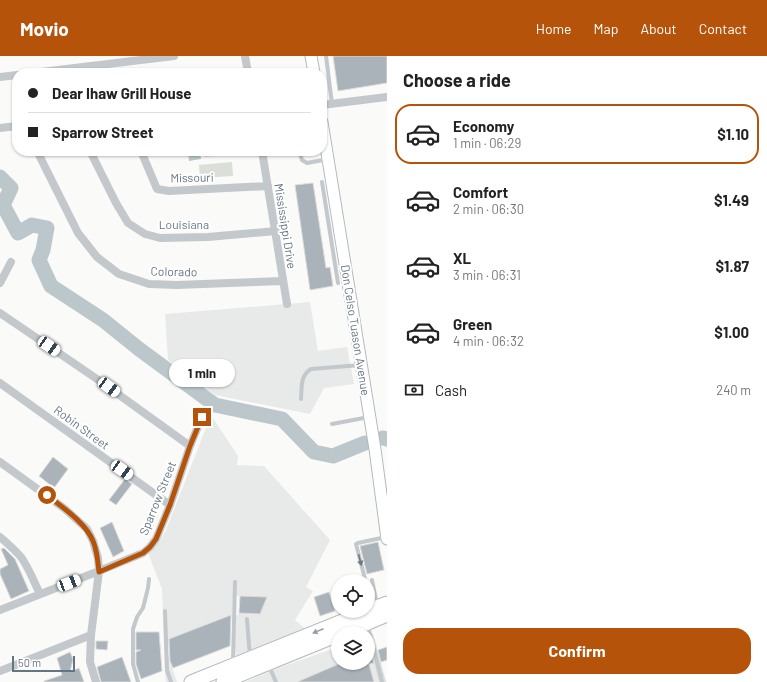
<!DOCTYPE html>
<meta charset="utf-8">
<style>
body{margin:0;font-family:Barlow,sans-serif;background:#f6f6f6;color:#222;height:100vh;display:flex;flex-direction:column;font-size:15px;white-space:nowrap}
*{box-sizing:border-box;margin:0}
p{font-size:13px;color:#767676}
.icon{flex:none;width:22px;height:22px;fill:none;stroke:currentColor;stroke-width:2;stroke-linecap:round;stroke-linejoin:round}
.map{position:relative;flex:1;overflow:hidden}
.details{display:flex;flex-direction:column;background:#fff;width:380px}
.details>*{flex:none}
.hud{position:absolute;left:12px;top:12px;width:315px;height:88px;border-radius:16px;box-shadow:0 1px 3px #0004;display:grid;align-content:center;height:88px;padding:0 16px;background:#fff}
.buttons{position:absolute;left:331px;top:518px;display:grid;gap:8px}
.buttons a{display:grid;place-items:center;width:44px;height:44px;border-radius:50%;background:#fff;box-shadow:0 1px 3px #0004;font-size:20px}
.scale{position:absolute;left:12px;bottom:10px;width:63px;box-sizing:border-box;padding-left:4px;border:2px solid #657683;border-top:0;font-size:11px;line-height:14px;white-space:nowrap;color:#657683;-webkit-text-stroke:3px #fff;paint-order:stroke}
.end{position:absolute;width:18px;height:18px;margin:-9px;border:5px solid #b45309;background:#fff;box-shadow:0 0 0 2px #fff}
.from{border-radius:50%}
.bubble{position:absolute;height:28px;border-radius:14px;background:#fff;box-shadow:0 1px 3px #0004;font-size:13px;font-weight:700;line-height:28px;text-align:center}
.car{position:absolute;width:12px;height:24px;margin:-12px -6px;border-radius:5px;box-shadow:0 0 3px 1px #0007;background:linear-gradient(#fff 24%,#345 0 40%,#fff 0 76%,#345 0 86%,#fff 0)}
.hud b{display:flex;align-items:center;gap:14px;height:38px;font-size:15px}
.hud b+b{border-top:1px solid #e0e0e0}
.hud i{width:10px;height:10px;background:#222}
ul{padding:0;list-style:none}
li{display:flex;align-items:center;gap:12px;height:60px;margin:0 8px 6px;padding:0 8px;border:2px solid transparent;border-radius:16px}
li div{flex:1}
li b{display:block;font-size:15px}
li em{font-style:normal;font-weight:700}
li.current{border-color:#b45309}
li>.icon{width:36px;height:36px;stroke-width:1.5}
h2{padding:0 16px;font-size:18px;line-height:48px}
.pay{display:flex;align-items:center;gap:10px;height:44px;padding:0 16px;font-size:15px}
.pay p{margin-inline-start:auto}
.action{display:flex;gap:8px;margin-top:auto;padding:8px 16px}
.action a{flex:1;height:46px;border-radius:16px;background:#b45309;color:#fff;font-size:16px;font-weight:700;line-height:46px;text-align:center}
header{display:flex;align-items:center;gap:24px;box-sizing:border-box;height:56px;padding:0 20px;background:#b45309;color:#fff}
header strong{font-size:19px}
nav{display:flex;gap:22px;margin-inline-start:auto;font-size:14px}
main{display:flex;flex:1;min-height:0}
.map>svg:first-child{display:block}
.built{fill:#e8e9e9}
.green{fill:#dadfd7}
.water{fill:#bbc7cb}
.lines{fill:none;stroke-linecap:round;stroke-linejoin:round}
.river{stroke:#bbc7cb;stroke-width:15}
.building{fill:#aab3b9;stroke:#dcdcda}
.secondary-casing{stroke:#b3babf;stroke-width:13}
.primary-casing{stroke:#b5babe;stroke-width:15}
.lane{stroke:#c3c8cc;stroke-width:4}
.street{stroke:#c3c8cc;stroke-width:8}
.secondary{stroke:#fff;stroke-width:11}
.primary{stroke:#fff;stroke-width:13}
.oneway{fill:#6a7a87}
.oneway2{fill:#939fa8}
.route{stroke:#b45309;stroke-width:5}
.labels{text-anchor:middle;dominant-baseline:central;stroke-width:4;stroke-linejoin:round;paint-order:stroke}
.street-label{font-size:12px;fill:#657683;stroke:#fff}
</style>
<header>
<strong>Movio</strong>
<nav><a>Home</a><a>Map</a><a>About</a><a>Contact</a></nav>
</header>
<main>
<div class="map">
<svg width="387" height="626" viewBox="0 0 387 626">
<rect width="100%" height="100%" fill="#fafaf8"/>
<path class="built" d="M310 246 318 295 347 291 354 328 324 332 310 358 215 339 168 304 165 258Z
M211 359 238 400 237 409 264 410 330 484 306 531 313 535 295 564 307 574 237 601 235 594 236 561 239 557 240 540 233 539 232 559 169 583 168 599 177 626H166L165 618 162 533 148 497 159 486 166 474Z
M368 586 379 626H245L281 611 338 591V607H368Z"/>
<path class="green" d="M204 95H221V99L205 101Z
M232 106 233 120 200 122 199 109Z
M373 578 386 626H379L368 586V580Z"/>
<path class="water" d="M188 95H200L201 103 189 105Z"/>
<g class="lines">
<path class="river" d="M0 121 11 132 3 149 18 177 32 169 47 172 43 194 39 204 51 230 103 264 139 293 215 349 282 363 314 396 333 400 365 387
M383 382 387 383"/>
</g>
<path class="building" d="M333 0H387V27L338 35Z
M313 127 326 212 330 211 333 230 310 234 295 129Z
M53 401 68 413 54 432 39 420Z
M125 423 132 428 116 449 109 444Z
M112 466 124 495 113 501 100 472Z
M378 486 384 514 367 518 360 490Z
M4 492 15 503 29 535 11 543 0 518V513L8 509 1 493Z
M329 536 335 555 320 560 314 541Z
M240 540 267 541 260 558 239 557Z
M231 559 230 590 173 612 170 605 169 583Z
M136 576H159L162 615 141 623 136 608V596L141 594H136Z
M96 585H108L107 594 96 593Z
M387 591V604L381 606 378 594Z
M70 596 73 603 70 616 79 612 84 626H44V625L62 619 57 602Z
M368 596H371L374 607 369 608 374 626H297L341 607H368Z
M122 601 131 626H101L97 611Z"/>
<g class="lines">
<defs>
<path id="secondary" d="M311 0 314 17
M322 66 375 393 387 483"/>
<path id="primary" d="M368 554 387 547
M344 577 387 559
M191 626 367 555
M223 626 338 579"/>
</defs>
<use href="#secondary" class="secondary-casing"/>
<use href="#primary" class="primary-casing"/>
<path class="lane" d="M326 0 332 48
M299 95 302 104 307 107 328 103
M322 126 338 227
M301 343C302 330 300 320 311 313L361 309
M332 368 369 361
M365 523 356 488 358 487 386 481
M372 524 377 549
M165 555 167 614 171 626
M247 563 249 589 250 599
M368 570 382 626
M233 607 235 526
M269 610 276 626
M138 626 133 608V573L137 561 143 552 148 532 149 523"/>
<path class="street" d="M245 0 248 17
M33 17 174 0
M0 21 17 19
M322 49 387 41
M0 72 17 70
M37 95 78 177 97 201 119 218 149 228 177 229 283 225
M90 95 116 147 128 167 145 178 160 182 208 181 276 175
M141 95 157 133 169 135 268 130
M262 95 287 248
M0 227 11 206
M0 257 97 323 190 390
M0 327 170 449
M0 406 65 453 87 473 93 485 98 502 99 515 91 579 90 606 96 626
M0 481C7 487 15 494 21 501 29 512 34 526 40 538
M0 554 99 515 143 497 150 491 156 483 170 449 190 390 202 361
M0 615 91 579"/>
<use href="#secondary" class="secondary"/>
<use href="#primary" class="primary"/>
</g>
<defs><path id="oneway-solid" d="M-6-.8H1V-3.2L6.5 0L1 3.2V.8H-6Z"/></defs>
<use class="oneway" href="#oneway-solid" transform="translate(360 504) rotate(76)"/>
<use class="oneway2" href="#oneway-solid" transform="translate(318 575) rotate(158)"/>
<g class="lines">
<path class="route" d="M47 439C62 451 86 467 93 485 97 494 98 505 99 516L143 497 150 491 156 483 170 449 190 390 202 361"/>
</g>
<g class="labels">
<g class="street-label">
<text transform="translate(192 121) rotate(-1)">Missouri</text>
<text x="184" y="168">Louisiana</text>
<text transform="translate(286 170) rotate(81)">Mississippi Drive</text>
<text transform="translate(174 215) rotate(1)">Colorado</text>
<text transform="translate(356 274) rotate(81)">Don Celso Tuason Avenue</text>
<text transform="translate(82 371) rotate(36)">Robin Street</text>
<text transform="translate(157 442) rotate(-68)">Sparrow Street</text>
</g>
</g>
</svg>
<div class="buttons">
<a><svg class="icon" aria-label="locate" viewBox="0 0 24 24"><circle cx="12" cy="12" r="6"/><path d="M12 2v4M12 18v4M2 12h4M18 12h4"/></svg></a>
<a><svg class="icon" aria-label="layers" viewBox="0 0 24 24"><path d="M12 4l9 5-9 5-9-5zM3 14l9 5 9-5"/></svg></a>
</div>
<div class="scale">50 m</div>
<i class="end from" style="left:47px;top:439px"></i>
<i class="end" style="left:202px;top:361px"></i>
<div class="bubble" style="left:169px;top:303px;width:66px">1 min</div>
<i class="car" style="left:49px;top:290px;rotate:124deg"></i>
<i class="car" style="left:109px;top:331px;rotate:126deg"></i>
<i class="car" style="left:122px;top:414px;rotate:125deg"></i>
<i class="car" style="left:69px;top:527px;rotate:69deg"></i>
<div class="hud">
<b><i class="from"></i>Dear Ihaw Grill House</b>
<b><i></i>Sparrow Street</b>
</div>
</div>
<section class="details">
<h2>Choose a ride</h2>
<ul>
<li class="current"><svg class="icon" aria-label="car" viewBox="0 0 24 24"><path d="M5 17H2v-5l4-1 3-4h7l3 4 3 1v5h-3M9 17h6M6 11h13"/><circle cx="7" cy="17" r="2"/><circle cx="17" cy="17" r="2"/></svg><div><b>Economy</b><p>1 min · 06:29</p></div><em>$1.10</em></li>
<li><svg class="icon" aria-label="car" viewBox="0 0 24 24"><path d="M5 17H2v-5l4-1 3-4h7l3 4 3 1v5h-3M9 17h6M6 11h13"/><circle cx="7" cy="17" r="2"/><circle cx="17" cy="17" r="2"/></svg><div><b>Comfort</b><p>2 min · 06:30</p></div><em>$1.49</em></li>
<li><svg class="icon" aria-label="car" viewBox="0 0 24 24"><path d="M5 17H2v-5l4-1 3-4h7l3 4 3 1v5h-3M9 17h6M6 11h13"/><circle cx="7" cy="17" r="2"/><circle cx="17" cy="17" r="2"/></svg><div><b>XL</b><p>3 min · 06:31</p></div><em>$1.87</em></li>
<li><svg class="icon" aria-label="car" viewBox="0 0 24 24"><path d="M5 17H2v-5l4-1 3-4h7l3 4 3 1v5h-3M9 17h6M6 11h13"/><circle cx="7" cy="17" r="2"/><circle cx="17" cy="17" r="2"/></svg><div><b>Green</b><p>4 min · 06:32</p></div><em>$1.00</em></li>
</ul>
<div class="pay"><svg class="icon" aria-label="cash" viewBox="0 0 24 24"><path d="M3 7h18v10H3z"/><circle cx="12" cy="12" r="2"/></svg>Cash<p>240 m</p></div>
<div class="action"><a>Confirm</a></div>
</section>
</main>
